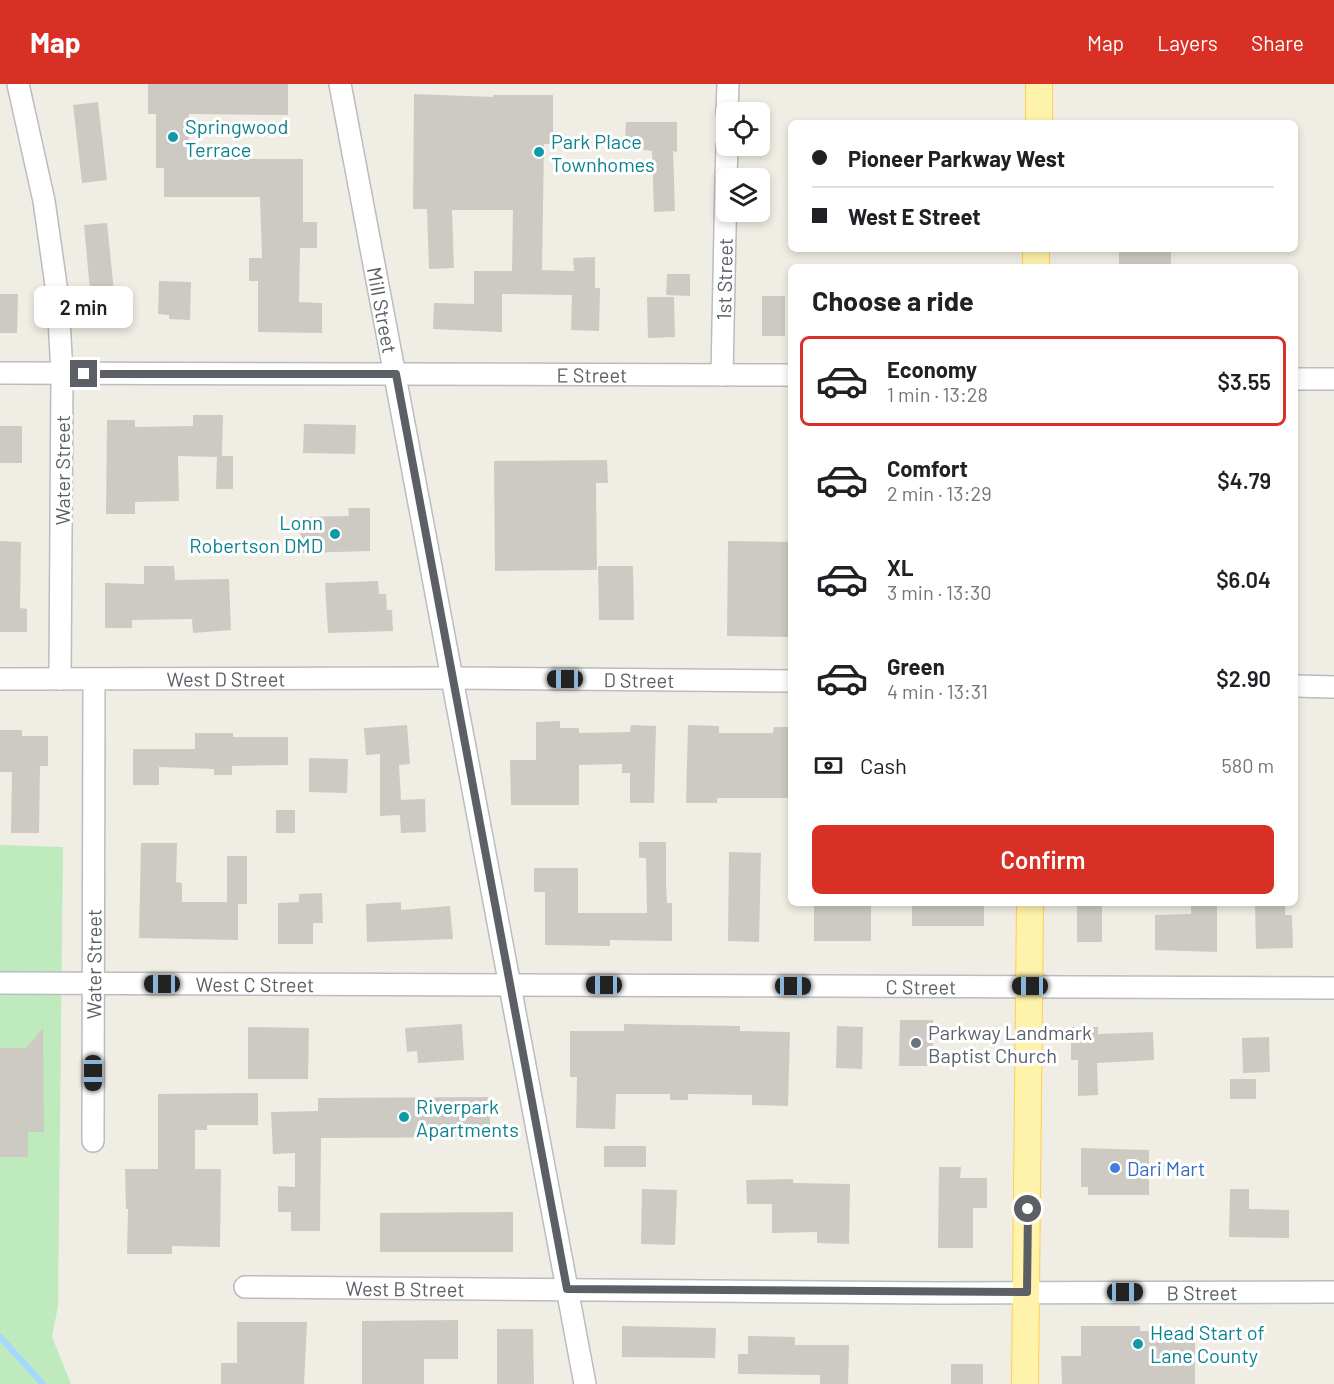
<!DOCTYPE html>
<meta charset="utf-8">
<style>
body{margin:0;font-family:Barlow,sans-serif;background:#f2f2f2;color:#202124;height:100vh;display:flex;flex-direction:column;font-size:22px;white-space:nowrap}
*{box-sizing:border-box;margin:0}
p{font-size:20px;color:#757577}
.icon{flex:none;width:33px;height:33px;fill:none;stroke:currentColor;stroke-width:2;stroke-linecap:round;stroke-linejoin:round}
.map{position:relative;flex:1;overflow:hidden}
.sheet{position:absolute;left:788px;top:180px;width:510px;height:642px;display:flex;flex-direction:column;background:#fff;border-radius:9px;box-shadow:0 3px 9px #0003}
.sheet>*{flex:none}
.top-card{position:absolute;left:788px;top:36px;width:510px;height:132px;border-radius:9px;box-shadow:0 3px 9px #0003;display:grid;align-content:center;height:132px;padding:0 24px;background:#fff}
.controls{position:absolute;left:716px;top:18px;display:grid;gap:12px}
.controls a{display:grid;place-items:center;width:54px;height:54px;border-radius:9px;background:#fff;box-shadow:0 3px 9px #0003;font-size:30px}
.end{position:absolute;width:27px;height:27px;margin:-14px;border:8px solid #5c6066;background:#fff;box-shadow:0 0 0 3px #fff}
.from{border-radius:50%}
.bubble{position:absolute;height:42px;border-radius:9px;background:#fff;box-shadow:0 3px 9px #0003;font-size:20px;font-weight:600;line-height:42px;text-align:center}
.car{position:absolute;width:18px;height:36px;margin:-18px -9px;border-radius:8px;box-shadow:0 0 4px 2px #0007;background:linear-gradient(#222 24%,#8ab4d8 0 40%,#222 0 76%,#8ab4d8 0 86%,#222 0)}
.top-card b{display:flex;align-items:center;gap:21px;height:57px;font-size:22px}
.top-card b+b{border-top:2px solid #e0e0e0}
.top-card i{width:15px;height:15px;background:#202124}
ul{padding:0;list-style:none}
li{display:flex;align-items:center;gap:18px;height:90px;margin:0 12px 9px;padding:0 12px;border:3px solid transparent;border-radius:9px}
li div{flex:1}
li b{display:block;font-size:22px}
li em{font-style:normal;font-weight:600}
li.on{border-color:#d93025}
li>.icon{width:54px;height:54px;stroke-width:1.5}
h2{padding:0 24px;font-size:27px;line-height:72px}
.pay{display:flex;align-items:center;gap:15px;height:66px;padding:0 24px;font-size:22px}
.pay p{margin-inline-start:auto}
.cta{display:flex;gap:12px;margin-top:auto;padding:12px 24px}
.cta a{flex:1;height:69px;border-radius:9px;background:#d93025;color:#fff;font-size:24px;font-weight:600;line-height:69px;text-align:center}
header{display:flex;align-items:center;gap:36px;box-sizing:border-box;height:84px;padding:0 30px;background:#d93025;color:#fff}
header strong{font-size:28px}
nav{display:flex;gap:33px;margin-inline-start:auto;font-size:21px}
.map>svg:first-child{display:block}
.green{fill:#beeabe}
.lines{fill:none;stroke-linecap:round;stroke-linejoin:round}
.stream{stroke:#a5d7ff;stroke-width:6}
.building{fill:#cdcac3}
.minor-casing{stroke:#b9bcc1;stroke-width:24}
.major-casing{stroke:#ffcf4e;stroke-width:28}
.minor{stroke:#fff;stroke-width:21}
.major{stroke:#fff2aa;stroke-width:26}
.route{stroke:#5c6066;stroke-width:8}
.culture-dot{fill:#0f9aa8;stroke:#fff;stroke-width:2}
.worship-dot{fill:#6b7280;stroke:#fff;stroke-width:2}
.shop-dot{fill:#3f7fe0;stroke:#fff;stroke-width:2}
.labels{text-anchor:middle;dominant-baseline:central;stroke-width:6;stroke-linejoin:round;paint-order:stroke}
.culture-label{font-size:20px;fill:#0d838f;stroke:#fff;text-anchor:start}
.street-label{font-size:20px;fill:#5c6066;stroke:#fff}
.worship-label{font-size:20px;fill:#5b616d;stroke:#fff;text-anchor:start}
.shop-label{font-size:20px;fill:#366cbe;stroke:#fff;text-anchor:start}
</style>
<header>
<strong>Map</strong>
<nav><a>Map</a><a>Layers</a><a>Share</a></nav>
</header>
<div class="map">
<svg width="1334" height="1300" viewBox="0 0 1334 1300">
<rect width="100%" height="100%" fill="#f0ede4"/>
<path class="green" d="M0 761 63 763 58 1222 52 1253 71 1300H0Z"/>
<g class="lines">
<path class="stream" d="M0 1253 43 1300"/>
</g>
<path class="building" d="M148 0H288V31L189 30V75H303V138H317V164H300L299 218 322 219V249L258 248V197H249V174H262L260 113H164V84H156V30H148Z
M414 10 493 13V11H553V60H544L542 186 574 187 573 174 595 173V204H600L599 247 571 246 572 211 502 210V248L433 245 434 219 474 220V187H512L513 126H452L454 184 429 185 427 125H413Z
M98 18 107 96 82 99 73 21Z
M626 38H677V68L673 67 675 127 654 128 652 67 625 63Z
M107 139 117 237 93 239 84 141Z
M1119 167 1171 168V183H1119Z
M667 190H690V212L666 211Z
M159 197 191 198 190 236 169 235V231L158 230Z
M0 210H18L17 249H0Z
M762 212H785V252H762Z
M647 213H674L675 253 648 254Z
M193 331H223L222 372H233V405H216L217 373 178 372 179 417 135 418V430H106L107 336H135V343L193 342Z
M304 340 356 341 355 370 303 369Z
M0 342H22V379H0Z
M607 376 608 399H596L597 486 495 487 494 377Z
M348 424H370V467L301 469 300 433 349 432Z
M0 457 21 458 20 524 27 525V548H0Z
M728 457 790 458V553L727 552Z
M144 482H174L175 496 229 495 231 546 193 549 192 535 132 536V544H105V499L144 500Z
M598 482H633L634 536H599Z
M378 497 379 510H386L387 526H392L393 547 328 549 325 499Z
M560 637V644H579V649L630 648 631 641 656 642 654 719H630V689H622V680L579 681V721H511L510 676H536V638Z
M407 641 410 680 399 681 401 716 425 715 426 748 401 749 400 731 380 732V670L366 671 364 644Z
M688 641 719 642V649H773L774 643H790V714H717V719H686Z
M0 646H22V652H48V682H40L39 749H11L12 688H0Z
M195 649H233V653H288V681L232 682V691H214V685L159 683V701H133V665H195Z
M309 674 348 675 347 709 309 708Z
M276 726H295V749H276Z
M639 758H666V799L667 819H672V857L610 856V862L545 861V808H534V784H578V829H647L646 774H639Z
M141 759H177L176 798 182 799V818H227V772H247V820H238V856L139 854Z
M729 768 761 769 759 858 728 857Z
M322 809 323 839H313V860H278V819L299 818V810Z
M401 818V826L450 822 453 855 367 858 366 820Z
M814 819H871V857H814Z
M912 819H984V842H912Z
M1191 819H1217V868L1155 866V831L1191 830Z
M1255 819H1285V831H1292L1293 864 1256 865Z
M1077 821H1102V858H1077Z
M900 936H933V982H899Z
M462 940 464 976 418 979 417 967 407 968 405 944Z
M624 940 740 942V947L790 948 788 1022 752 1021V1011L688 1010V1016H670V1010H616L615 1045 576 1044 577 993H570V947H624Z
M837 942 863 943 862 985 836 984Z
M248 943 309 944 308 995H248Z
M1071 943H1098V950L1153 948 1154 976 1097 979 1098 1011 1078 1012V976H1071Z
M43 944 44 1048H28V1073H0V964H26Z
M1269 953 1270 988 1243 989 1242 954Z
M1230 995H1256V1015H1230Z
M258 1009V1041H207V1046H195V1085H221L220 1163 172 1162V1170H127L128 1125H126L125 1085H158V1010Z
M490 1013V1053L321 1054 320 1147H291V1128H278V1102L295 1103V1069L273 1070 271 1028 318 1027V1014Z
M604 1062H646V1083H604Z
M1081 1064 1149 1066V1111H1088V1103H1081Z
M939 1083H961L960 1094H987V1124H973V1164H938Z
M793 1095V1099L850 1100 849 1160 817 1159V1148L772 1149V1120H747L746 1096Z
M642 1105 677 1106 675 1161 641 1160Z
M1230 1105H1249V1125L1289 1126V1154L1229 1153Z
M513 1128V1168H380V1129Z
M458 1236V1275H424V1300H362V1237Z
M237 1238H307L304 1300H221V1279H237Z
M622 1242 716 1244 715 1274 622 1273Z
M1081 1242H1140V1247H1195V1300H1062L1061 1272H1081Z
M497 1245H533L534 1300H497Z
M748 1252 795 1253V1261H849L848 1300H820V1291L738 1290V1270H748Z
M951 1280H983V1300H951Z"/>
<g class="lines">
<defs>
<g id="minor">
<path d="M18 0 44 117 58 215 62 290 60 595"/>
<path id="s1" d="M340 0 585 1300"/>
<path d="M727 28 728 0"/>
<path d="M726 94 727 62"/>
<path id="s2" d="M0 289 790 291"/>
<path id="s3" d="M722 291 726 98"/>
<path d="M1294 295H1334"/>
<path id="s4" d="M0 595 452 594 790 597"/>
<path d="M1294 602 1334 603"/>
<path id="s5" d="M0 899 1334 904"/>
<path id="s6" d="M93 1057 94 595"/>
<path id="s7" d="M245 1203 937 1209 1334 1208"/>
</g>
<path id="major" d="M1039 39V0
M1036 183V165
M1025 1300 1030 819"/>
</defs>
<use href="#minor" class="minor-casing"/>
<use href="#major" class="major-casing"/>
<use href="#minor" class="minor"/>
<use href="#major" class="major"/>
</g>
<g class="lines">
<path class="route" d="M84 290H396L567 1205 1027 1208 1028 1125"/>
</g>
<g class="culture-dot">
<circle cx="173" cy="53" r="6"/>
<circle cx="539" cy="68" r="6"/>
<circle cx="335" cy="450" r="6"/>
<circle cx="404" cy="1033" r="6"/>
<circle cx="1138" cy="1260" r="6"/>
</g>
<circle class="worship-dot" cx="916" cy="959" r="6"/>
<circle class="shop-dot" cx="1115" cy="1084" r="6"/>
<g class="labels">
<g class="culture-label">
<text x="185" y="42">Springwood<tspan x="185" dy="23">Terrace</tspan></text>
<text x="551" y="57">Park Place<tspan x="551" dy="23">Townhomes</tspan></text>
<text x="323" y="438" text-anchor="end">Lonn<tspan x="323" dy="23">Robertson DMD</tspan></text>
<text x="416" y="1022">Riverpark<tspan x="416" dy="23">Apartments</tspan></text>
<text x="1150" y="1248">Head Start of<tspan x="1150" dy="23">Lane County</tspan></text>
</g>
<g class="street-label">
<text stroke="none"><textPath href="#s3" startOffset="96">1st Street</textPath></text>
<text stroke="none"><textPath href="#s1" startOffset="230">Mill Street</textPath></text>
<text stroke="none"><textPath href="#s2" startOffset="592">E Street</textPath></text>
<text transform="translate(62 386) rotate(-90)">Water Street</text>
<text stroke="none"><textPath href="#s4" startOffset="639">D Street</textPath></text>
<text stroke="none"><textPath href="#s4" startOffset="226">West D Street</textPath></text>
<text stroke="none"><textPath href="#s6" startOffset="177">Water Street</textPath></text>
<text stroke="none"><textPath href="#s5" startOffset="255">West C Street</textPath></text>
<text stroke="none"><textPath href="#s5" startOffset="921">C Street</textPath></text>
<text stroke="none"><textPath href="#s7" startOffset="160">West B Street</textPath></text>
<text stroke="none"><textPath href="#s7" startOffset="957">B Street</textPath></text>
</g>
<g class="worship-label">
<text x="928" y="948">Parkway Landmark<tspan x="928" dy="23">Baptist Church</tspan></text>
</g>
<g class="shop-label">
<text x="1127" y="1084">Dari Mart</text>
</g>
</g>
</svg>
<div class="controls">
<a><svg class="icon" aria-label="locate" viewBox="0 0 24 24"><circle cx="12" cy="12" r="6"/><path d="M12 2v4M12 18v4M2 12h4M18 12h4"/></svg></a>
<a><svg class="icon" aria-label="layers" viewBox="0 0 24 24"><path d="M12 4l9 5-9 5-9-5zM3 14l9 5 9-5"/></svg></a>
</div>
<i class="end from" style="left:1028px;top:1125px"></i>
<i class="end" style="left:84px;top:290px"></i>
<div class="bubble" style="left:34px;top:202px;width:99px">2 min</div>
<i class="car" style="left:565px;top:595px;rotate:270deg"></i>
<i class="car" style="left:162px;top:900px;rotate:270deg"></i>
<i class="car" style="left:604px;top:901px;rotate:270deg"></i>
<i class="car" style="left:793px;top:902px;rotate:90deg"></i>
<i class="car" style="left:1030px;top:902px;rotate:270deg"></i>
<i class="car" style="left:93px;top:989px;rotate:180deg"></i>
<i class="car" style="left:1125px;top:1208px;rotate:90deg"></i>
<div class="top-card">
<b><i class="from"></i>Pioneer Parkway West</b>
<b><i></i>West E Street</b>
</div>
<section class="sheet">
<h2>Choose a ride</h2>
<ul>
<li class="on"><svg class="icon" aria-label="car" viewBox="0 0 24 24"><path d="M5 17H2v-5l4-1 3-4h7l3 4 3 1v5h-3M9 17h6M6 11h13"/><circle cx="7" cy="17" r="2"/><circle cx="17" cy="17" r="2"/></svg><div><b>Economy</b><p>1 min · 13:28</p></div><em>$3.55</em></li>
<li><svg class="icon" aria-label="car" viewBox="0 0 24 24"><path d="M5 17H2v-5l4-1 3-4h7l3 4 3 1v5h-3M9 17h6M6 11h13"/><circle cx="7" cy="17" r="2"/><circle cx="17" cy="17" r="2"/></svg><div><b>Comfort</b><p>2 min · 13:29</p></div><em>$4.79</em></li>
<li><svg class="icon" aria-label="car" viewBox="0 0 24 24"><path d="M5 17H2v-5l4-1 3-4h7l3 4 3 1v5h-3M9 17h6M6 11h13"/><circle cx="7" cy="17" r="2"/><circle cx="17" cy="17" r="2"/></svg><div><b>XL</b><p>3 min · 13:30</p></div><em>$6.04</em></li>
<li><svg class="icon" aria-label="car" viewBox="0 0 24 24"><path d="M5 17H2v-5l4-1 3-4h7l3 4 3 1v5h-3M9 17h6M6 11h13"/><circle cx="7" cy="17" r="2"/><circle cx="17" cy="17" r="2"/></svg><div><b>Green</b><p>4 min · 13:31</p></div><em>$2.90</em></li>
</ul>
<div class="pay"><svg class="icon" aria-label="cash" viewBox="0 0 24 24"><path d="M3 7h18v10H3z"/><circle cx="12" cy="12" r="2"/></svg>Cash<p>580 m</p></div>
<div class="cta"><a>Confirm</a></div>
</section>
</div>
